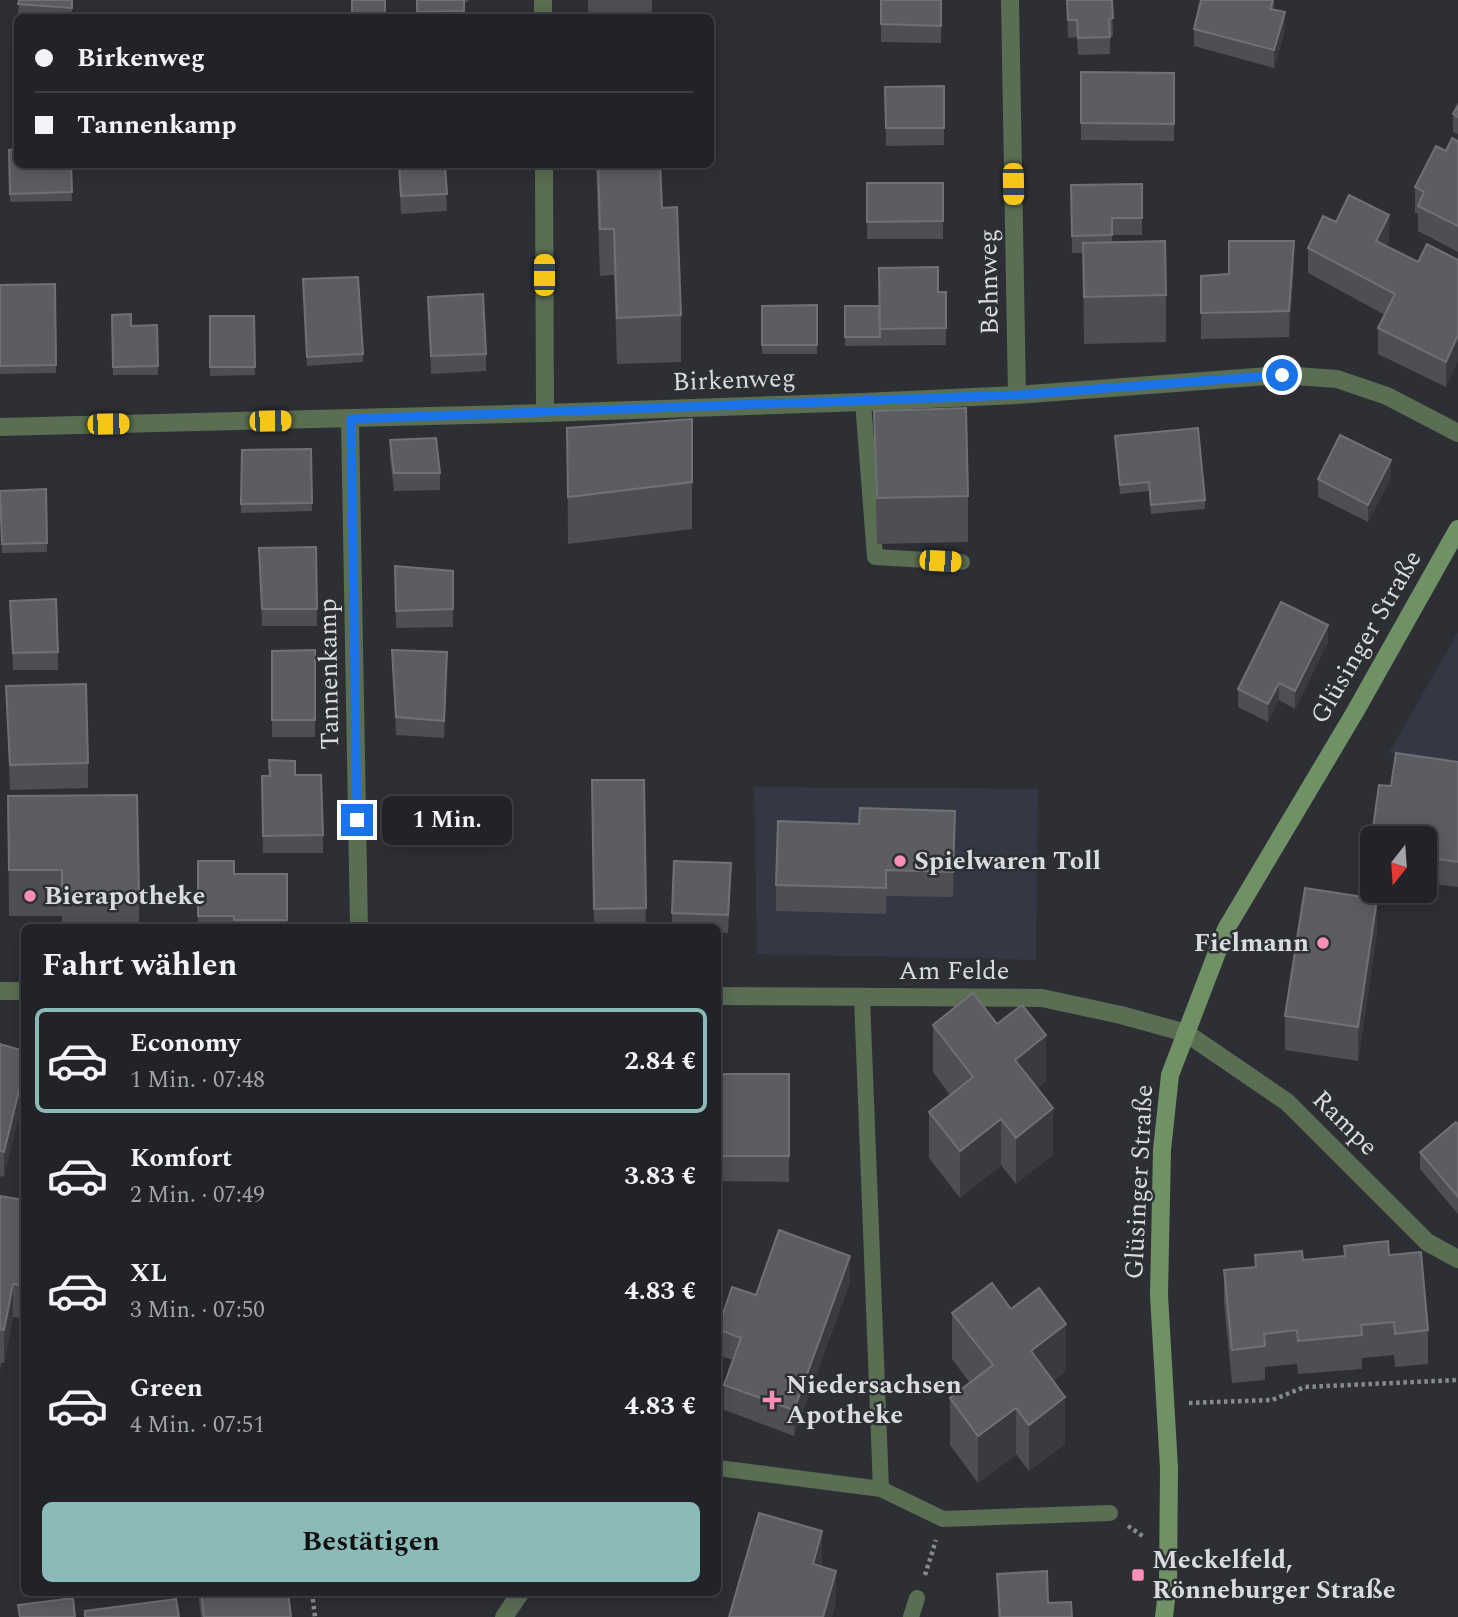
<!DOCTYPE html>
<html lang="de">
<meta charset="utf-8">
<style>
body{margin:0;font-family:Spectral,serif;background:#2e2f34;color:#f1f3f6;height:100vh;display:flex;flex-direction:column;font-size:26px;white-space:nowrap}
*{box-sizing:border-box;margin:0}
p{font-size:23px;color:#a2a4a8}
.icon{flex:none;width:38px;height:38px;fill:none;stroke:currentColor;stroke-width:2;stroke-linecap:round;stroke-linejoin:round}
.map{position:relative;flex:1;overflow:hidden}
.sheet{position:absolute;left:21px;top:924px;width:700px;height:672px;display:flex;flex-direction:column;background:#222328;border-radius:10px;box-shadow:0 4px 18px #0003,0 0 0 2px #3f4045}
.sheet>*{flex:none}
.top-card{position:absolute;left:14px;top:14px;width:700px;height:154px;border-radius:10px;box-shadow:0 4px 18px #0003,0 0 0 2px #3f4045;display:grid;align-content:center;height:154px;padding:0 21px;background:#222328}
.needle{width:46px;rotate:197deg}
.controls{position:absolute;left:1360px;top:826px;display:grid;gap:14px}
.controls a{display:grid;place-items:center;width:77px;height:77px;border-radius:10px;background:#222328;box-shadow:0 4px 18px #0003,0 0 0 2px #3f4045;font-size:35px}
.end{position:absolute;width:32px;height:32px;margin:-16px;border:9px solid #1a73e8;background:#fff;box-shadow:0 0 0 4px #fff}
.from{border-radius:50%}
.bubble{position:absolute;height:49px;border-radius:10px;background:#222328;box-shadow:0 4px 18px #0003,0 0 0 2px #3f4045;font-size:23px;font-weight:700;line-height:49px;text-align:center}
.car{position:absolute;width:21px;height:42px;margin:-21px -10px;border-radius:9px;box-shadow:0 0 5px 2px #0007;background:linear-gradient(#f5c518 24%,#345 0 40%,#f5c518 0 76%,#345 0 86%,#f5c518 0)}
.top-card b{display:flex;align-items:center;gap:24px;height:66px;font-size:26px}
.top-card b+b{border-top:2px solid #3f4045}
.top-card i{width:18px;height:18px;background:#f1f3f6}
ul{padding:0;list-style:none}
li{display:flex;align-items:center;gap:21px;height:105px;margin:0 14px 10px;padding:0 7px;border:4px solid transparent;border-radius:10px}
li div{flex:1}
li b{display:block;font-size:26px}
li em{font-style:normal;font-weight:700}
li.active{border-color:#8bbbb9}
li>.icon{width:63px;height:63px;stroke-width:1.5}
h2{padding:0 21px;font-size:32px;line-height:84px}
.action{display:flex;gap:14px;margin-top:auto;padding:14px 21px}
.action a{flex:1;height:80px;border-radius:10px;background:#8bbbb9;color:#111;font-size:28px;font-weight:700;line-height:80px;text-align:center}
.map>svg:first-child{display:block}
.built{fill:#343844}
.lines{fill:none;stroke-linecap:round;stroke-linejoin:round}
.path{stroke:#888a8f;stroke-width:4.5;stroke-dasharray:3.5 3.5;stroke-linecap:butt}
.lane{stroke:#5a6e53;stroke-width:16}
.street{stroke:#5a6e53;stroke-width:18}
.secondary{stroke:#709066;stroke-width:18}
.wall{fill:#4e4e54}
.shaded-wall{fill:#3a3b41}
.building{fill:#5c5d62;stroke:#707176;stroke-width:2}
.route{stroke:#1a73e8;stroke-width:9}
.poi-dot{fill:#ff8eb9;stroke:#2d2f35;stroke-width:2.5}
.labels{text-anchor:middle;dominant-baseline:central;stroke-width:5;stroke-linejoin:round;paint-order:stroke}
.street-label{font-size:26px;fill:#d9dbdf;stroke:#2d2f35}
.poi-label{font-size:26px;font-weight:bold;fill:#d9dbdf;stroke:#2d2f35;text-anchor:start}
</style>
<div class="map">
<svg width="1458" height="1617" viewBox="0 0 1458 1617">
<rect width="100%" height="100%" fill="#2d2f35"/>
<path class="built" d="M1458 632V763L1389 753Z
M754 787 1038 789 1036 960 757 954Z"/>
<g class="lines">
<path class="path" d="M1189 1403 1272 1400 1305 1387 1458 1380
M1128 1526 1144 1537
M925 1575 936 1540
M312 1592 315 1617"/>
<path class="lane" d="M863 402 875 557 962 562
M718 1468 881 1489 862 998
M881 1489 943 1519 1110 1513
M911 1617 917 1598"/>
<path class="street" d="M543 0V18
M1010 0 1017 395
M544 164 545 413
M350 419 359 928
M0 427 545 413 863 402 1017 395 1282 375 1337 379 1387 396 1458 433
M0 991H24
M718 996 1042 998 1121 1015 1186 1033 1287 1102 1427 1242 1458 1259
M504 1617 521 1592"/>
<path class="secondary" d="M1164 1617 1168 1583 1169 1468 1159 1295 1162 1150 1170 1075 1226 929 1355 712 1458 529"/>
</g>
<path class="wall" d="M19 0H72V18H18Z
M417 0H468V2H464V18H417Z
M588 0H652V18H588Z
M881 0H942L941 43 881 42Z
M1067 0H1112L1113 36H1110V54L1078 55 1077 37 1068 38Z
M1274 0V9L1285 30 1274 68 1194 46V29Z
M13 42H18V116H16Z
M1081 72 1174 73V141L1081 140Z
M944 86V145L886 146 885 87Z
M1458 105V134L1453 132V114Z
M1458 141V252L1418 231V214L1415 213V187L1446 151Z
M9 150 71 164 72 201 10 202Z
M398 164H445L447 211 401 214Z
M596 164H660L662 208 681 315V362L617 364 614 275 600 276Z
M867 183H943V239H867Z
M1142 184V235H1112V243L1166 295V342L1084 344 1083 253H1072L1071 185Z
M1336 222 1389 240 1386 246 1418 262 1458 260 1446 387 1378 354V328L1385 315 1308 273V248Z
M1294 267 1289 337 1201 339V276L1229 274Z
M879 268 938 292H946V345L845 346V306H879Z
M55 284 56 373 0 374V285Z
M303 288 363 354V362L307 366Z
M428 297 486 354V371L431 374Z
M817 305V354H762V306Z
M112 315 131 326 157 325 158 375H113Z
M210 316H254L255 375 210 376Z
M874 411 968 496V542L877 544Z
M692 419V529L568 544 567 428Z
M1115 436 1205 500V509L1151 514 1149 491 1120 494Z
M390 440 440 473V490L394 491 390 457Z
M311 449 312 511 241 513V504Z
M1391 478 1368 522 1318 497V479Z
M46 489 47 552 2 553 0 491Z
M316 547 317 626H262L259 548Z
M395 566 453 571V627L396 628Z
M10 601 58 652V670H13Z
M1328 642 1295 709 1279 700 1268 722 1238 707V689Z
M315 650V737H272V651Z
M392 650 447 669 444 738 396 735Z
M6 686 88 763V788L10 790Z
M1396 753 1458 762V887L1424 883V838H1372V875H1370V849L1379 785 1391 786Z
M295 775 323 835V853H263L262 794Z
M592 780H644L646 928H594Z
M8 796 139 893V928H62V916H9Z
M955 837 953 897 886 896V914L776 911V885Z
M198 861 234 874H287V928H198Z
M731 881 728 933 718 932V928H672V913Z
M1377 932 1358 1061 1285 1050V1016Z
M997 1024 1046 1081 1037 1088 1053 1155 1016 1184 1001 1165 960 1198 929 1158V1112L950 1095 933 1072V1025Z
M0 1044 24 1051 4 1177 0 1176Z
M718 1074H789V1182L718 1181Z
M1458 1125V1214L1420 1169V1152Z
M0 1196 24 1200V1319L13 1317 4 1363H1L0 1372Z
M1344 1246 1389 1255 1428 1330V1364L1395 1367 1394 1355 1362 1358V1369L1298 1374 1297 1364 1265 1367V1380L1232 1383 1224 1303V1270L1255 1267V1255L1303 1260 1344 1256Z
M850 1282 794 1436 724 1410V1385L733 1360 718 1355V1328L756 1295Z
M1011 1309 1066 1371 1053 1381 1065 1444 1029 1471 1016 1454 978 1483 950 1445V1398L970 1383 952 1359V1313Z
M997 1574 1048 1603 1072 1617H998Z
M198 1592H288L291 1617H201Z"/>
<path class="shaded-wall" d="M1285 12V30L1274 68V50Z
M1389 215V240L1376 267V241Z
M1294 241V267L1289 337V311Z
M1458 335V361L1446 387V362Z
M1391 460V478L1368 522V505Z
M1328 625V642L1295 709V691Z
M447 652V669L444 738V721Z
M1279 683V700L1268 722V704Z
M955 811V837L953 897V872Z
M1377 899V932L1358 1061V1027Z
M1046 1035V1081L1015 1106V1060Z
M24 1070V1096L4 1177V1152Z
M1053 1108V1155L1016 1184V1138Z
M1001 1119V1165L960 1198V1151Z
M850 1256V1282L794 1436V1410Z
M13 1284V1317L4 1363V1330Z
M1066 1324V1371L1031 1398V1351Z
M1065 1397V1444L1029 1471V1425Z
M1016 1408V1454L978 1483V1436Z
M822 1531V1564L813 1598V1564Z
M836 1571V1604L832 1617H823Z"/>
<path class="building" d="M19 0H72V8L18 4Z
M352 0H385V18H352Z
M417 0H464V11L417 12Z
M881 0H941V26L881 24Z
M1067 0H1112L1113 18 1109 19 1110 37 1078 38 1077 20H1068Z
M1201 0H1273L1270 9 1285 12 1274 50 1194 29Z
M13 42H18V99H16Z
M1081 72 1174 73V124L1081 123Z
M944 86V128H886L885 87Z
M1458 105V117L1453 114Z
M1452 138 1458 141V226L1418 206 1424 192 1415 187 1436 146 1446 151Z
M18 149V164H71L72 192 10 194 9 150Z
M399 164H445L447 194 401 196Z
M598 164H660L662 208 677 207 681 315 617 318 614 229H600Z
M867 183H943V221L867 222Z
M1142 184V218H1112V235L1072 236 1071 185Z
M1349 195 1389 215 1376 241 1418 262 1427 244 1458 260V335L1446 362 1378 328 1395 294 1308 248 1323 216 1336 222Z
M1165 241 1166 295 1084 297 1083 243Z
M1229 241H1294L1289 311 1201 313V276L1229 274Z
M938 267V292H946V328L880 329 879 268Z
M358 277 363 354 307 357 303 279Z
M55 284 56 365 0 366V285Z
M483 294 486 354 431 356 428 297Z
M817 305V345H762V306Z
M845 306H879L880 337H845Z
M131 314V326L157 325 158 366 113 367 112 315Z
M210 316H254L255 367H210Z
M966 408 968 496 877 498 874 411Z
M692 419V482L568 497 567 428Z
M1198 428 1205 500 1151 505 1149 482 1120 485 1115 436Z
M1340 435 1391 460 1368 505 1318 479Z
M436 438 440 473H394L390 440Z
M311 449 312 503 241 504 242 450Z
M46 489 47 543 2 544 0 491Z
M316 547 317 609H262L259 548Z
M395 566 453 571V609L396 611Z
M56 599 58 652 13 653 10 601Z
M1281 602 1328 625 1295 691 1279 683 1268 704 1238 689Z
M315 650V720H272V651Z
M392 650 447 652 444 721 396 717Z
M86 684 88 763 10 765 6 686Z
M1396 753 1458 762V862L1424 857V838H1372V849H1370L1379 785 1391 786Z
M269 760 295 761V775H321L323 835 263 836 262 776H270Z
M592 780H644L646 908 594 909Z
M137 795 139 893 62 894V870H9L8 796Z
M860 808 955 811 953 872 886 870V888L776 885 778 821 859 824Z
M198 861H234V874H287V920H234V916H198Z
M674 861 731 863 728 915 672 913Z
M1305 888 1377 899 1358 1027 1285 1016Z
M973 993 997 1024 1022 1005 1046 1035 1015 1060 1053 1108 1016 1138 1001 1119 960 1151 929 1112 973 1077 933 1025Z
M0 1044 24 1051V1070L4 1152 0 1151Z
M718 1074H789V1156H718Z
M1456 1122 1458 1125V1197L1420 1152Z
M0 1196 24 1200V1286L13 1284 4 1330 0 1329Z
M779 1230 850 1256 794 1410 724 1385 741 1338 718 1329 732 1287 756 1295Z
M1388 1241 1389 1255 1421 1252 1428 1330 1395 1334 1394 1322 1361 1325 1362 1335 1298 1341 1297 1330 1264 1334 1265 1346 1232 1350 1224 1270 1256 1267 1255 1255 1302 1251 1303 1260 1345 1256 1344 1246Z
M992 1283 1011 1309 1039 1288 1066 1324 1031 1351 1065 1397 1029 1425 1016 1408 978 1436 950 1398 993 1365 952 1313Z
M759 1513 822 1531 813 1564 836 1571 823 1617H729Z
M1047 1571 1048 1603 1071 1602 1072 1617H1000L997 1574Z
M201 1592H288L291 1617H204Z
M73 1598 75 1617H20L18 1605Z
M176 1599 179 1617H85V1611Z"/>
<g class="lines">
<path class="route" d="M357 820 351 419 1017 395 1282 375"/>
</g>
<g class="poi-dot">
<circle cx="900" cy="861" r="7"/>
<circle cx="30" cy="896" r="7"/>
<circle cx="1323" cy="943" r="7"/>
<path d="M768.5 1389.5h7v7h7v7h-7v7h-7v-7h-7v-7h7z"/>
<rect x="1131" y="1568" width="14" height="14" rx="3.5"/>
</g>
<g class="labels">
<g class="street-label">
<text transform="translate(989 282) rotate(-91)">Behnweg</text>
<text transform="translate(734 380) rotate(-2)">Birkenweg</text>
<text transform="translate(1366 637) rotate(-60)">Glüsinger Straße</text>
<text transform="translate(329 674) rotate(-91)">Tannenkamp</text>
<text x="954" y="971">Am Felde</text>
<text transform="translate(1345 1123) rotate(45)">Rampe</text>
<text transform="translate(1139 1182) rotate(-87)">Glüsinger Straße</text>
</g>
<g class="poi-label">
<text x="914" y="861">Spielwaren Toll</text>
<text x="44" y="896">Bierapotheke</text>
<text x="1309" y="943" text-anchor="end">Fielmann</text>
<text x="786" y="1385">Niedersachsen<tspan x="786" dy="30">Apotheke</tspan></text>
<text x="1152" y="1560">Meckelfeld,<tspan x="1152" dy="30">Rönneburger Straße</tspan></text>
</g>
</g>
</svg>
<div class="controls">
<a><svg class="needle" viewBox="-14 -14 28 28"><path d="M0-13l5 13h-10z" fill="#e53935"/><path d="M0 13l5-13h-10z" fill="#a2a4a8"/></svg></a>
</div>
<i class="end from" style="left:1282px;top:375px"></i>
<i class="end" style="left:357px;top:820px"></i>
<div class="bubble" style="left:382px;top:796px;width:130px">1 Min.</div>
<i class="car" style="left:1013px;top:184px;rotate:179deg"></i>
<i class="car" style="left:544px;top:275px;rotate:0deg"></i>
<i class="car" style="left:270px;top:421px;rotate:89deg"></i>
<i class="car" style="left:108px;top:424px;rotate:89deg"></i>
<i class="car" style="left:940px;top:561px;rotate:93deg"></i>
<div class="top-card">
<b><i class="from"></i>Birkenweg</b>
<b><i></i>Tannenkamp</b>
</div>
<section class="sheet">
<h2>Fahrt wählen</h2>
<ul>
<li class="active"><svg class="icon" aria-label="car" viewBox="0 0 24 24"><path d="M5 17H2v-5l4-1 3-4h7l3 4 3 1v5h-3M9 17h6M6 11h13"/><circle cx="7" cy="17" r="2"/><circle cx="17" cy="17" r="2"/></svg><div><b>Economy</b><p>1 Min. · 07:48</p></div><em>2.84 €</em></li>
<li><svg class="icon" aria-label="car" viewBox="0 0 24 24"><path d="M5 17H2v-5l4-1 3-4h7l3 4 3 1v5h-3M9 17h6M6 11h13"/><circle cx="7" cy="17" r="2"/><circle cx="17" cy="17" r="2"/></svg><div><b>Komfort</b><p>2 Min. · 07:49</p></div><em>3.83 €</em></li>
<li><svg class="icon" aria-label="car" viewBox="0 0 24 24"><path d="M5 17H2v-5l4-1 3-4h7l3 4 3 1v5h-3M9 17h6M6 11h13"/><circle cx="7" cy="17" r="2"/><circle cx="17" cy="17" r="2"/></svg><div><b>XL</b><p>3 Min. · 07:50</p></div><em>4.83 €</em></li>
<li><svg class="icon" aria-label="car" viewBox="0 0 24 24"><path d="M5 17H2v-5l4-1 3-4h7l3 4 3 1v5h-3M9 17h6M6 11h13"/><circle cx="7" cy="17" r="2"/><circle cx="17" cy="17" r="2"/></svg><div><b>Green</b><p>4 Min. · 07:51</p></div><em>4.83 €</em></li>
</ul>
<div class="action"><a>Bestätigen</a></div>
</section>
</div>
